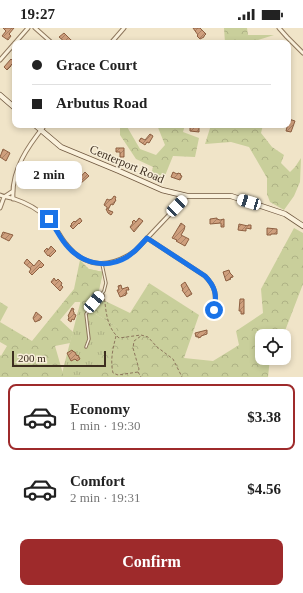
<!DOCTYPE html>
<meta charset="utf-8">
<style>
body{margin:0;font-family:"Times New Roman",serif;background:#f2f2f2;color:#222;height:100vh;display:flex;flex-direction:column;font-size:15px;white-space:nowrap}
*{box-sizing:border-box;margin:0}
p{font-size:13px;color:#767676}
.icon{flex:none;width:22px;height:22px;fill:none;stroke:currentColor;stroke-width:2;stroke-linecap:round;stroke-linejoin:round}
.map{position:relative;height:349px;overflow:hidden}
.side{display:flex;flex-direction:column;background:#fff;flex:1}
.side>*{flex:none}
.guide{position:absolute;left:12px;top:12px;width:279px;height:88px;border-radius:8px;box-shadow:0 2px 6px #0003;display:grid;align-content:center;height:88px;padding:0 20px;background:#fff}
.fabs{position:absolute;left:255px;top:301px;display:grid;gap:8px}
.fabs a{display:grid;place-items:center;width:36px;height:36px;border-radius:8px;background:#fff;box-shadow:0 2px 6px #0003;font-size:20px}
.scale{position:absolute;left:12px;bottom:10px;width:94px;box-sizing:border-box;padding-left:4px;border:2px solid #3d2e20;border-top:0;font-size:11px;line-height:14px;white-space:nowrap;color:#3d2e20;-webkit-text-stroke:3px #f7eed8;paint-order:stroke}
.end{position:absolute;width:18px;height:18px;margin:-9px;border:5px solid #1a73e8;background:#fff;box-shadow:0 0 0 2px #fff}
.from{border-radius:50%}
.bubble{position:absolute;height:28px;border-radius:8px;background:#fff;box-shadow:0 2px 6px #0003;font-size:13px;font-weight:800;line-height:28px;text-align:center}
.car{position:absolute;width:12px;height:24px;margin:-12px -6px;border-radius:5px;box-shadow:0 0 3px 1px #0007;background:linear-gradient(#fff 24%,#345 0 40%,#fff 0 76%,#345 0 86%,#fff 0)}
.guide b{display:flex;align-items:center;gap:14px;height:38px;font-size:15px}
.guide b+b{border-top:1px solid #e0e0e0}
.guide i{width:10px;height:10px;background:#222}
ul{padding:7px 0 0;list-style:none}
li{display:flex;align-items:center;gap:12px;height:66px;margin:0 8px 6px;padding:0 12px;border:2px solid transparent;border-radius:8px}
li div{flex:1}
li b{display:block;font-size:15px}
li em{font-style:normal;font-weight:800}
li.current{border-color:#9e2a2b}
li>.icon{width:36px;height:36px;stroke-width:1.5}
.primary-button{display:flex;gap:8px;margin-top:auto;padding:8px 20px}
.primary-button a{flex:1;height:46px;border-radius:8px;background:#9e2a2b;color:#fff;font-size:16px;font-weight:800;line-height:46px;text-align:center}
.status{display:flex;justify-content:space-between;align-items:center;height:28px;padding:0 20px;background:#fff;direction:ltr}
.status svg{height:11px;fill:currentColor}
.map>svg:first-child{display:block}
.grass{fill:url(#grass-tufts)}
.forest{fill:url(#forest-crowns)}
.building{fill:url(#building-hatch);stroke:#8d5f41}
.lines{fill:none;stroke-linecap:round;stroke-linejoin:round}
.lane-casing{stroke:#8d765c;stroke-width:3.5}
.street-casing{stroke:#8d765c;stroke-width:5}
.secondary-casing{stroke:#6f573f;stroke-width:6}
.path{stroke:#8d765c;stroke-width:1;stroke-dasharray:3 2;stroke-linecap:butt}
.lane{stroke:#faf1dc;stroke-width:1.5}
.street{stroke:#faf1dc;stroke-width:3}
.secondary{stroke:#faf1dc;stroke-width:4.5}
.route{stroke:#1a73e8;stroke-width:5}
.labels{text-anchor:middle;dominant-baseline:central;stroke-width:3;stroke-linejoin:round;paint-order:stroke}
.street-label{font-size:12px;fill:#3d2e20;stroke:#f7eed8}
</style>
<div class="status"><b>19:27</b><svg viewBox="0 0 49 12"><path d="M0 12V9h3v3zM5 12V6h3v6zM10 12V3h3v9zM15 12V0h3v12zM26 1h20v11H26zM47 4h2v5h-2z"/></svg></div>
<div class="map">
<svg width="303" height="349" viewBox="0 0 303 349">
<defs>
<pattern id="grass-tufts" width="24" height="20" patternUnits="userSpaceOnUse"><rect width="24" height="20" fill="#c9cf9b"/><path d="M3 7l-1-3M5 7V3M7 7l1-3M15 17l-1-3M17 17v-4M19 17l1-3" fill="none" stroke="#aeb285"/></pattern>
<pattern id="forest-crowns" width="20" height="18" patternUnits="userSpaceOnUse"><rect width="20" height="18" fill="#c9cf9b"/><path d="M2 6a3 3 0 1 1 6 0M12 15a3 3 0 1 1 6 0" fill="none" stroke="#aeb285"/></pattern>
<pattern id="building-hatch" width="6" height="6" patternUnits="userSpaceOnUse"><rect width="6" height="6" fill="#cf9f7d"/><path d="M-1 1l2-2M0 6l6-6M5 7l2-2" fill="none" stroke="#a98266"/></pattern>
</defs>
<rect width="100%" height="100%" fill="#f0e4c8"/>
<path class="grass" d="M89 241 103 244 94 285 168 329 224 335 268 349H61Z"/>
<path class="forest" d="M224 0H247L248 7H274L248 15H225Z
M120 97H126L140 121 156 127 165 117 157 97H185L183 104 199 110 195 129 173 128 162 155 150 151 153 139 136 131 120 107Z
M211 97H263L261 105 272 119 284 127 281 135 290 144 295 139 301 130 300 154 294 168 284 182 270 174 267 166V150L249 119 231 114 205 116Z
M294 200 303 205V256L283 308H262V330H270L268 349H91L117 299 94 285 80 274H75L60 292 73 304 70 315 55 318 64 349H0V327L1 328 7 318 0 314V274L8 279 0 294 32 313 74 261 80 232 89 241 103 244 97 269 130 285 149 255 199 287 184 330 213 333 239 317 236 303 263 285 261 261Z"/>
<path class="building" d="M3 0H14L9 6 11 8 8 12 2 8 6 3Z
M193 0H200L206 6 204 8V9L200 11 197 8 198 7Z
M64 5 71 12 75 15H66L59 9Z
M11 31 14 34 11 37V38L7 42 4 39Z
M289 91 295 93 291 104 286 103Z
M192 97 199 98V104L190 103V98H192Z
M150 106 153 108 152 110 149 115 147 114 145 117 139 113 141 110 145 112Z
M116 120H124V129H120V124H116Z
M3 121 10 125 6 133 0 129Z
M85 144 89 148 80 156 77 153Z
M173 144 177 146 178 145 181 146 180 147 182 148 180 152 171 149Z
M114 168 116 169 115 171 116 172 113 177 111 176 108 182 113 184 111 187 108 185 106 181H107V179L104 177 107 171 109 172 112 171Z
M80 190 82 193 79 196V195L73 201 70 198 72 197 71 196 74 193 75 194Z
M139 190 143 193 134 204 130 199 133 195 132 194 134 192 136 194Z
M217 190V191L220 192 224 191V199H221V195L210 196V191Z
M181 195 185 198 184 202 181 207 189 211 185 218 176 213 177 212 172 210Z
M239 196 248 198V197H251V201L246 200V203L238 202Z
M267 200 277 201V206H271V207H267Z
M3 204 13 207 9 213 1 209Z
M51 218 56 223 50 229 49 227 48 228 44 223 47 220 48 222Z
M27 231 34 238 39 232 44 237 41 240 40 239 32 247 29 244 31 241 24 235Z
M229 242 230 245 233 248V249L230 250 231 251 226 253 223 244Z
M54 250 56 253 58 251 62 255 61 257 63 259 60 263 51 254Z
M185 254 192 266 187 269 182 262H183L181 257Z
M121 257 122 261 128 259 129 262H126L127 266H125L126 267 120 269 117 262H119L118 258Z
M240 271H244V286H241V283H239Z
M72 280 74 281 73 283 74 284V286L76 287 74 292 72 291 71 294 68 292 69 289 68 288Z
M36 284 42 289 40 292 35 294 33 290Z
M207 302V306L201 308V309L198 310V308L196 309 195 305Z
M72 322 74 324H75L77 328 78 327 80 331 77 333 75 331 71 333 67 325Z"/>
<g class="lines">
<defs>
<path id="lane" d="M86 319 89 311 86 286 104 263 106 255 102 236"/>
<path id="street" d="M35 0 52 15
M279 0 287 9 303 25
M111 15 124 0
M0 32 28 0
M0 167C4 169 8 169 12 170 24 174 38 181 47 190 56 197 59 208 67 217 86 241 111 240 135 223L187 168
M13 171C11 142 28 118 45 97
M0 180 4 169 13 163
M147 210 205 248C216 259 217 268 214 282"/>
<path id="secondary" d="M0 67 15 80
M35 97 61 119 119 143 162 162 187 168H231L285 186 303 198"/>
</defs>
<use href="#lane" class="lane-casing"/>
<use href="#street" class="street-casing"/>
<use href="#secondary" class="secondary-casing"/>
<path class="path" d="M104 266C106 282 106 299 119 310L141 307 148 309 157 319 173 331 182 349
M116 308C113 320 110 332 113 345L118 347 138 344 139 341 133 320 134 313 141 308
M138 344 141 349"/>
<use href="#lane" class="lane"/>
<use href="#street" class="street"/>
<use href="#secondary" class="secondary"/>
</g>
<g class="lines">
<path class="route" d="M49 191C56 200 60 211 68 219 83 236 107 241 127 229 135 224 141 217 147 210L205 248C216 259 217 268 214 282"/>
</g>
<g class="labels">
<g class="street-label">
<text transform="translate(127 136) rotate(23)">Centerport Road</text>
</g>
</g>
</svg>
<div class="fabs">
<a><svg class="icon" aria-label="locate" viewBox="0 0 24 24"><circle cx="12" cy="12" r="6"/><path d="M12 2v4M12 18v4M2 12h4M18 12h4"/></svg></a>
</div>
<div class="scale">200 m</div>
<i class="end from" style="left:214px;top:282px"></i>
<i class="end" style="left:49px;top:191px"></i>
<div class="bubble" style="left:16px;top:133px;width:66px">2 min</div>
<i class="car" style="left:249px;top:174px;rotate:287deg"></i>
<i class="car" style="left:177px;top:178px;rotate:44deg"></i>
<i class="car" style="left:94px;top:274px;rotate:40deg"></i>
<div class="guide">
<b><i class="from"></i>Grace Court</b>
<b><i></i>Arbutus Road</b>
</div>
</div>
<section class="side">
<ul>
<li class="current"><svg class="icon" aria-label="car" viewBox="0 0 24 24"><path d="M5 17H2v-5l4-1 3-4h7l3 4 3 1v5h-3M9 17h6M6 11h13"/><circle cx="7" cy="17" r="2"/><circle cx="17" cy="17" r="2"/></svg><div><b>Economy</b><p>1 min · 19:30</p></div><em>$3.38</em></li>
<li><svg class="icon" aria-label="car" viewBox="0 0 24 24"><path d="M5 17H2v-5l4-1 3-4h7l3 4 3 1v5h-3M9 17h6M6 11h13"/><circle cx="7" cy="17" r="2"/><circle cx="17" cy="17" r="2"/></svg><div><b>Comfort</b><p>2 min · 19:31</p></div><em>$4.56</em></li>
</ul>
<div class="primary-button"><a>Confirm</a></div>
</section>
